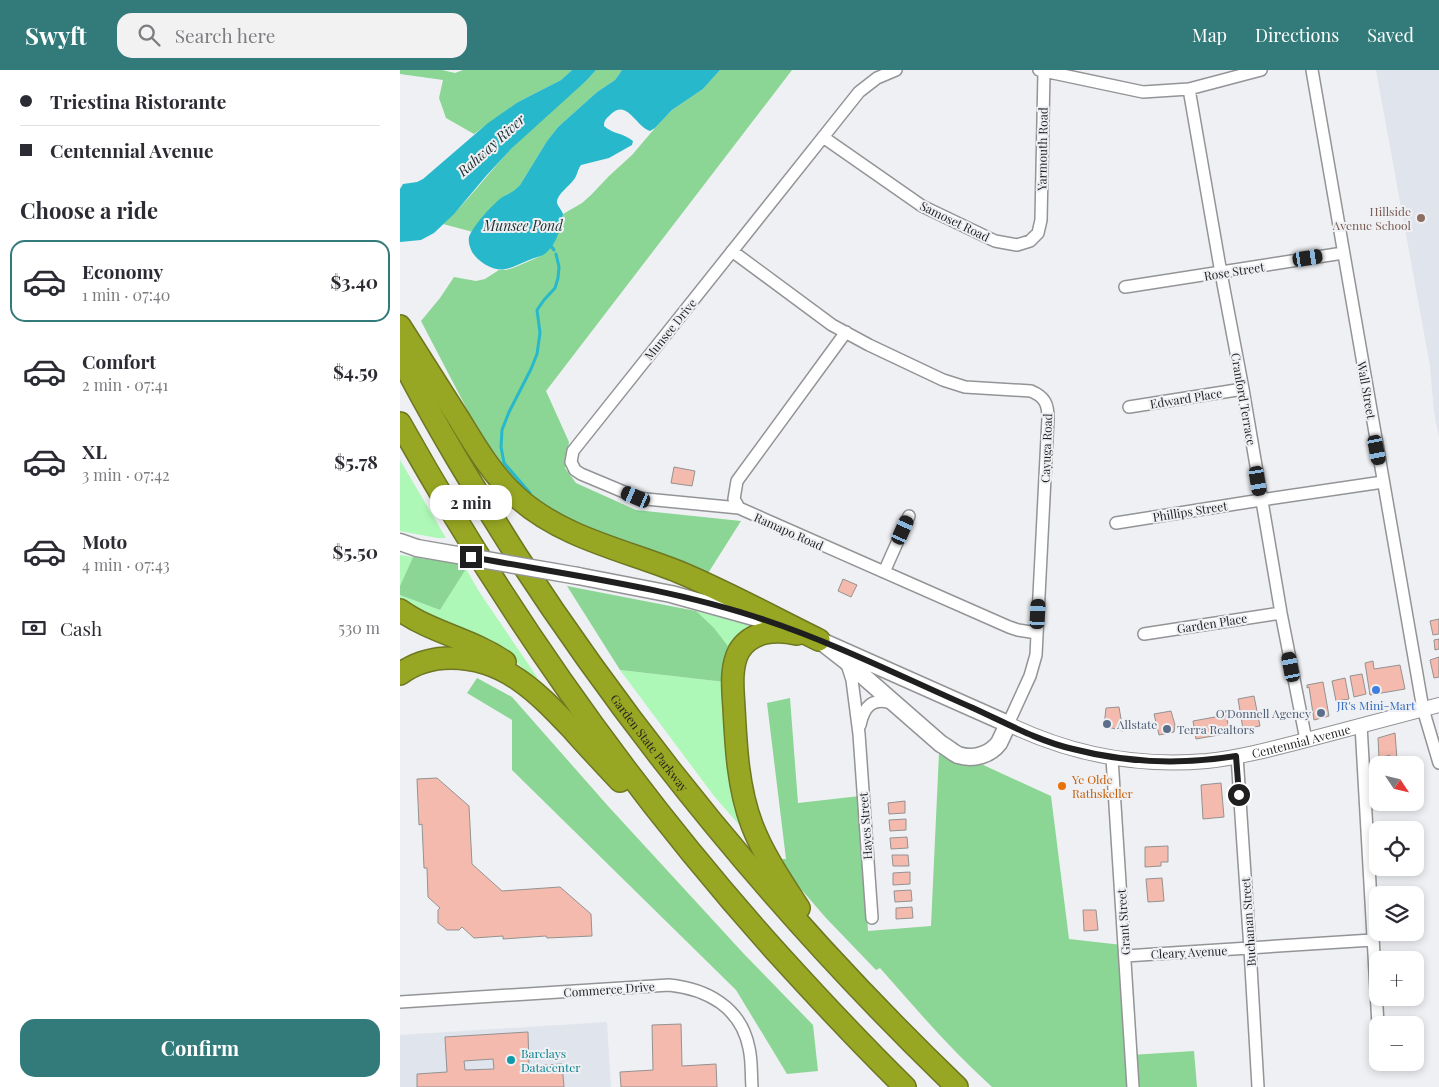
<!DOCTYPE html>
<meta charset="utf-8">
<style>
body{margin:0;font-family:"Playfair Display",serif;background:#f2f2f3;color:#2b2b33;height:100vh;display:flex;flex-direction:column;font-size:19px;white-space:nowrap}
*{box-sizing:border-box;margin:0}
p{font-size:16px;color:#7c7c81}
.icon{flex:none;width:28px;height:28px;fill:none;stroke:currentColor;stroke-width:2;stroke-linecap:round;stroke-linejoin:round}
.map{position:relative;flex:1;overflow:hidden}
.details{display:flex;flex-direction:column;background:#fff;width:400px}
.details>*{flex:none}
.hud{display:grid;align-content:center;height:110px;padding:0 20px;background:#fff}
.needle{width:32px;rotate:125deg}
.tools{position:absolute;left:969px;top:686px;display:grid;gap:10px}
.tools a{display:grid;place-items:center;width:55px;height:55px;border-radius:10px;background:#fff;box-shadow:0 2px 8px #0003;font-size:25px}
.end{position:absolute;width:22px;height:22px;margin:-11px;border:6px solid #1f1f20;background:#fff;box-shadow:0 0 0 2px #fff}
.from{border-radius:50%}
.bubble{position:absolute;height:35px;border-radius:15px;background:#fff;box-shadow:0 2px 8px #0003;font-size:16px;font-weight:700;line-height:35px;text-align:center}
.car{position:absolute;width:15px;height:30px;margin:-15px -8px;border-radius:6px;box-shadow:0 0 4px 1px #0007;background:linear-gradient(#222 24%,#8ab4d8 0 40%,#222 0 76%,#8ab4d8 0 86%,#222 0)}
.hud b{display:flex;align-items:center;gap:18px;height:48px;font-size:19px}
.hud b+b{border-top:1px solid #e1e1e2}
.hud i{width:12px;height:12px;background:#2b2b33}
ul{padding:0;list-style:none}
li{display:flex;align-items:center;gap:15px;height:82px;margin:0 10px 8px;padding:0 10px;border:2px solid transparent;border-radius:15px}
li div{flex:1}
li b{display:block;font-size:19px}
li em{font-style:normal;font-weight:700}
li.active{border-color:#327b7a}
li>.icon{width:45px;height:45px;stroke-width:1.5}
h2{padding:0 20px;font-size:22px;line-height:60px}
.pay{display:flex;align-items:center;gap:12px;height:55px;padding:0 20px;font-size:19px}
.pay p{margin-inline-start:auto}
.cta{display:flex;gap:10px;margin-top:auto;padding:10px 20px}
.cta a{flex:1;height:58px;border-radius:15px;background:#327b7a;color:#fff;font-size:20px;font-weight:700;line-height:58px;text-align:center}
header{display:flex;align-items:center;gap:30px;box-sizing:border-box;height:70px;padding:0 25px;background:#327b7a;color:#fff}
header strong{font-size:24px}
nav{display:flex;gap:28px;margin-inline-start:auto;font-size:18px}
.search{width:350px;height:45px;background:#f2f2f3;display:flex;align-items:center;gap:12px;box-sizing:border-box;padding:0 18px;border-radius:15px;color:#7c7c81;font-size:19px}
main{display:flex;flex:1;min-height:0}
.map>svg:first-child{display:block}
.built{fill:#e0e4ed}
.green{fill:#adf8b7}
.forest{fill:#8bd595}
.water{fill:#28b8cb}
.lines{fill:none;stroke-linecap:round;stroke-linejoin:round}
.stream{stroke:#28b8cb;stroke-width:3}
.building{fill:#f3baad;stroke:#959292;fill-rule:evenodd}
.minor-casing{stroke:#939496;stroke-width:14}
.tertiary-casing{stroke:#939496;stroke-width:16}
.secondary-casing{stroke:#939496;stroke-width:19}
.motorway-casing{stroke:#6e7722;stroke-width:24}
.minor{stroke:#fff;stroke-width:11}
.tertiary{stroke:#fff;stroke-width:14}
.secondary{stroke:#fff;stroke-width:16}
.motorway{stroke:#98a723;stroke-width:21}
.secondary-bridge-casing{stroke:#939496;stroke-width:19;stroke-linecap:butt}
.secondary-bridge{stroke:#fff;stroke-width:16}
.route{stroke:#1f1f20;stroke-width:6}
.education-dot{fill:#8d6e63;stroke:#eff0f3;stroke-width:2}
.shop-dot{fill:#3f7fe0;stroke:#eff0f3;stroke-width:2}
.service-dot{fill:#5c6f8a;stroke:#eff0f3;stroke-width:2}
.food-dot{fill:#e8710a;stroke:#eff0f3;stroke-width:2}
.culture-dot{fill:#0f9aa8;stroke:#eff0f3;stroke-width:2}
.labels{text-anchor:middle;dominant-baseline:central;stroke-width:4;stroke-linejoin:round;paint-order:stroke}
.street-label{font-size:12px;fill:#1f1f20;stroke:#eff0f3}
.education-label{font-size:12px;fill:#785e54;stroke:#eff0f3;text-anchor:end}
.shop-label{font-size:12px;fill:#366cbe;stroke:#eff0f3}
.service-label{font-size:12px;fill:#4e5e75;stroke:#eff0f3;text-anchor:start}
.food-label{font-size:12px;fill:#c56008;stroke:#eff0f3;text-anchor:start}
.culture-label{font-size:12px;fill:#0d838f;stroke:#eff0f3;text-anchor:start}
.water-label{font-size:14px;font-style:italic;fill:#182f32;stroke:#eff0f3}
</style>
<header>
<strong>Swyft</strong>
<div class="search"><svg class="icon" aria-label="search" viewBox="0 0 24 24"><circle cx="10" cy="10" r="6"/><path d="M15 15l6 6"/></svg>Search here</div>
<nav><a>Map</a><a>Directions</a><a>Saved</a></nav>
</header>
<main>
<section class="details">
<div class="hud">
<b><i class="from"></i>Triestina Ristorante</b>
<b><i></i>Centennial Avenue</b>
</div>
<h2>Choose a ride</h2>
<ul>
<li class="active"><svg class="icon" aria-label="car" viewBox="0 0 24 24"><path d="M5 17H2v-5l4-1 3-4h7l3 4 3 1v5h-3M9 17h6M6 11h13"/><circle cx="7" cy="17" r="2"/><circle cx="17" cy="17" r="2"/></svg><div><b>Economy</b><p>1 min · 07:40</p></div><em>$3.40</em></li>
<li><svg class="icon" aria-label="car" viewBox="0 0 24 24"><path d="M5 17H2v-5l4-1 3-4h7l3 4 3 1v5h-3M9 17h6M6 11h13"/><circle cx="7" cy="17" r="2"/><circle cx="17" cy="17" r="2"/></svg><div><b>Comfort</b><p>2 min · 07:41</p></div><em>$4.59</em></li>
<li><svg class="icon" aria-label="car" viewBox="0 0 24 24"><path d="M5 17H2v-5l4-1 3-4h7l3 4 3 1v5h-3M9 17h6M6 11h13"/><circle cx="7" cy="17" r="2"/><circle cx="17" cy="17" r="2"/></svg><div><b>XL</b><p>3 min · 07:42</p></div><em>$5.78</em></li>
<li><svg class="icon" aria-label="car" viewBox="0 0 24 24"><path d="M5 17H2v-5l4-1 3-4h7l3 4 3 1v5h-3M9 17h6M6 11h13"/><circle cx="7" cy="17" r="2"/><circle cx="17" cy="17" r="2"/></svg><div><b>Moto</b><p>4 min · 07:43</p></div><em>$5.50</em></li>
</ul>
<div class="pay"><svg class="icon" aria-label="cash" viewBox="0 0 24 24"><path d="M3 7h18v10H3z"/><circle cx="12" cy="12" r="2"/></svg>Cash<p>530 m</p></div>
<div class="cta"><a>Confirm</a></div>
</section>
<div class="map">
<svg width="1039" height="1017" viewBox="0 0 1039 1017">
<rect width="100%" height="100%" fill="#eff0f3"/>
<path class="built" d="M976 0H1039V368L1034 342 1030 296Z
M207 952 211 1017H0V965Z"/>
<path class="green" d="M0 390 46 468H37L0 461Z
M0 485 13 487 0 516Z
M66 499 80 523 137 607 136 609 99 578 8 535 0 529V525L40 540Z
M296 541 357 557 331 587Z
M220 600 325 612 341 757 314 726Z"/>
<path class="forest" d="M0 0H42L55 3 63 0H172L161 10 118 32 74 64 46 48 39 28 43 10 0 4Z
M196 0H222L215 10 197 22 158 57 147 71 120 115 116 120 104 126 94 135 73 162 43 154C67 132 87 105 110 80 133 55 161 32 187 10Z
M320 0H392L146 321 169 372 165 398 176 413 236 440 341 451 305 508 164 449 124 422 94 391 21 251 40 228 54 207 76 211 85 209 99 200H106L113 198 141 186 162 151 163 144 182 133 191 125 209 106 232 85 255 58 272 40 303 19Z
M13 487 56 493 66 499 40 540 0 525V516Z
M167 516 296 541 314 558 330 579 325 612 220 600Z
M77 608 112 627 208 736 344 884 413 955 418 1001 387 1004 336 920 112 700V650L67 623Z
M390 628 398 733 460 726 468 861 531 856 539 683 579 693 651 726 669 869 722 875 731 985 794 981 797 1017H592C551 980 516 939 480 898L476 900 426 848 375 789H386L367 633Z"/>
<path class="water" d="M172 0H196L187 10 112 78 86 106 54 144 34 163 21 170 0 172V119L3 114 17 112 23 109 88 53 118 32 161 10Z
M222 0H320L303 19 272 40 255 58 250 61C235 56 227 28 210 45 206 49 204 50 204 56 212 64 224 63 233 71L232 75 209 88 181 95C178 99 178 102 176 106 173 114 156 124 157 133 158 137 162 140 163 144 161 157 157 173 147 182 142 187 135 187 129 190 113 196 104 205 86 195 80 191 76 188 72 182 70 177 68 173 69 167 73 156 94 132 104 126 110 123 115 121 120 115L147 71 158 57 197 22 215 10Z"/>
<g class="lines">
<path class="stream" d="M151 176 154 180
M130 423 104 393 101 377 102 360 109 342 131 299 137 284 140 263 137 240 144 230 155 218 158 208 159 197 156 184"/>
</g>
<path class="building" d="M274 397 295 401 292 416 271 413Z
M443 509 457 515 451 527 438 521Z
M1039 549V564L1033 565 1030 551Z
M1039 569V579L1035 580 1034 570Z
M1039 587V607L1034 608 1030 590Z
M973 591 974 599 1000 595 1005 619 970 625 965 593Z
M962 604 966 624 954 627 950 606Z
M945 608 949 629 936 631 932 611Z
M923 612 929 646 914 650 909 617 907 618V615Z
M854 626 860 656 843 659 838 629Z
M719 637 723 661 704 656 706 638Z
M771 641 775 655 774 662 759 665 754 644Z
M826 645 830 663 796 669 793 651Z
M995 663 997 689 991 690 990 685 979 688 978 668Z
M37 708 69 736 72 794 102 821 160 817 191 844 192 866 147 868 146 866 103 869V866L74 868 62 857 59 860H47L38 853V840L40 838 28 827 27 798H24L22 754 19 755 17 709Z
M821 713 824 747 803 749 801 715Z
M505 731V743L489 744 488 733Z
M506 749V760L490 761 489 750Z
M507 767 508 778 491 779 490 768Z
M768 776V792H761V796L745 797V777Z
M492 785H508L509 796H493Z
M510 802V814L493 815V803Z
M762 808 764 831 748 832 746 809Z
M511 820 512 831 495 832 494 821Z
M512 837 513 848 496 849V838Z
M683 840H696L698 860 684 861Z
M281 954 282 996 316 994 317 1017H221L220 1002 253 1000 252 955Z
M128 962 129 996 162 994 164 1017H17V1004L47 1002 45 967ZM93 989 94 999 65 1000 64 991Z"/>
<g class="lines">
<defs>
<path id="minor" d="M496 0 477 8 459 22 173 381 171 392 175 400 181 404 236 427 246 429 339 438 609 557 618 560 637 563
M639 0 743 22 789 19 861 0
M912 0 1023 639 1039 693
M789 19 821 203 843 319 881 543 906 670
M423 67 522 136 595 171 617 175 630 171 638 163 641 150 644 1
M332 181 432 255 469 275 543 310 565 317 631 321C645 327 648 334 648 348L636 585 630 606 608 654
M725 217 943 183
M729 337 843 319
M339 438 334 429 337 411 446 262
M716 453 861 430 983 412
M484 502 509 446
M744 564 881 543
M447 594 452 610 459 664 472 848
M460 655C464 636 473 627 492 633
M961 655 978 955
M837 686 850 879 858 1017
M712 688 733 1017
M725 886 972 870
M0 932 269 915C307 919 341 937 349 978 352 991 351 1004 352 1017"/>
<g id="tertiary">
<path id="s1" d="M608 654C670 684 738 697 807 691 843 687 879 677 914 668 956 657 997 646 1039 635"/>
</g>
<path id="secondary" d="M0 472 17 478
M178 506 271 524 361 549
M410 566 608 654C605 660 602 667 599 673 590 685 573 690 558 685 552 682 547 677 541 674L446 591 419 570"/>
<g id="motorway">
<path d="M0 256C20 287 39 318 59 349 76 377 93 406 118 428 163 468 224 480 279 502 327 522 372 547 419 570"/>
<path id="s2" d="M0 286C35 355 76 421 117 486 243 679 391 857 557 1017"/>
<path d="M0 353C107 544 234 724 380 886 421 931 462 975 505 1017"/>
<path d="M0 540C32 563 72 569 105 592"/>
<path d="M397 564C376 559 351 561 339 581 330 598 333 620 334 638 336 677 338 718 352 755 363 784 382 812 399 838"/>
<path d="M0 604C15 593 33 588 51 588 105 588 138 623 173 660 188 677 204 694 220 711"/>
</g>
</defs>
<use href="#minor" class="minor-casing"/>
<use href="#tertiary" class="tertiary-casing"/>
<use href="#secondary" class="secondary-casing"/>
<use href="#motorway" class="motorway-casing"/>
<use href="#minor" class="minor"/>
<use href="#tertiary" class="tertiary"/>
<use href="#secondary" class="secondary"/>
<use href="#motorway" class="motorway"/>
<defs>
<path id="secondary-bridge" d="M17 478 178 506"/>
</defs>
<use href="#secondary-bridge" class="secondary-bridge-casing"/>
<use href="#secondary-bridge" class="secondary-bridge"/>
</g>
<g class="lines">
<path class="route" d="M71 487C169 505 270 518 365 550 437 574 504 608 573 638 606 653 638 671 673 679 727 693 781 695 836 686L839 725"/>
</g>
<circle class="education-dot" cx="1021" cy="148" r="5"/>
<circle class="shop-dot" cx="976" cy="620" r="5"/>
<g class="service-dot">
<circle cx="921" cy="643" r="5"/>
<circle cx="707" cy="654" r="5"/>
<circle cx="767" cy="659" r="5"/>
</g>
<circle class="food-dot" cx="662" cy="716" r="5"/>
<circle class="culture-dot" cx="111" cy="990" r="5"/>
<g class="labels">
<g class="street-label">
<text transform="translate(642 79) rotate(-89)">Yarmouth Road</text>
<text transform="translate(555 151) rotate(26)">Samoset Road</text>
<text transform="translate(834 201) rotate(-9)">Rose Street</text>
<text transform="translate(270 259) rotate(-51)">Munsee Drive</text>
<text transform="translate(967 320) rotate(80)">Wall Street</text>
<text transform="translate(786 328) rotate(-9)">Edward Place</text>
<text transform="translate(844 329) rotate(80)">Cranford Terrace</text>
<text transform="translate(646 378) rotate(-88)">Cayuga Road</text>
<text transform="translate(790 441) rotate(-9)">Phillips Street</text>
<text transform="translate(389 461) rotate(24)">Ramapo Road</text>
<text transform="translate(812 553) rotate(-9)">Garden Place</text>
<text stroke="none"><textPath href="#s1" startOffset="301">Centennial Avenue</textPath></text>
<text stroke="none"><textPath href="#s2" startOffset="461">Garden State Parkway</textPath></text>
<text transform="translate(465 756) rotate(-94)">Hayes Street</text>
<text transform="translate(723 852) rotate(-94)">Grant Street</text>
<text transform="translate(848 852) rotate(-94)">Buchanan Street</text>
<text transform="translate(789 882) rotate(-3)">Cleary Avenue</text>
<text transform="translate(209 919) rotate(-4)">Commerce Drive</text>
</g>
<g class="education-label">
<text x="1011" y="141">Hillside<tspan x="1011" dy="14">Avenue School</tspan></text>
</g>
<g class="shop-label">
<text x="976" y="635">JR's Mini-Mart</text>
</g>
<g class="service-label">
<text x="911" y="643" text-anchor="end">O'Donnell Agency</text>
<text x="717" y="654">Allstate</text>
<text x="777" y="659">Terra Realtors</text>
</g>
<g class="food-label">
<text x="672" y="709">Ye Olde<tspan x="672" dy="14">Rathskeller</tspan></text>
</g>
<g class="culture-label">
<text x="121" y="983">Barclays<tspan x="121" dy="14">Datacenter</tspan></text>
</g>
<g class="water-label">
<text transform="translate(91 75) rotate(-42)">Rahway River</text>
<text x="123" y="155">Munsee Pond</text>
</g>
</g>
</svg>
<div class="tools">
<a><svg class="needle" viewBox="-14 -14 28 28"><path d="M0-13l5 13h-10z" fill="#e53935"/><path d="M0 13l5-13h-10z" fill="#7c7c81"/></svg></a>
<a><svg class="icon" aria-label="locate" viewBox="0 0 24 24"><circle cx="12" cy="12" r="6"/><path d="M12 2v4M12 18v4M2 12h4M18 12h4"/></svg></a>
<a><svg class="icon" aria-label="layers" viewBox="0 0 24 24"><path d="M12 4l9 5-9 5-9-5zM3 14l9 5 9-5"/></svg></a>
<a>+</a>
<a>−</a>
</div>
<i class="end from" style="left:839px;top:725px"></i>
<i class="end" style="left:71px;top:487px"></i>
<div class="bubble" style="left:30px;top:415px;width:82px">2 min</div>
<i class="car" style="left:908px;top:188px;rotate:81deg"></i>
<i class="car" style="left:977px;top:380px;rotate:169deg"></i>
<i class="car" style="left:858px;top:411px;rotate:171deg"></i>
<i class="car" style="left:236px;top:427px;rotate:293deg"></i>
<i class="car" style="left:503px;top:460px;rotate:24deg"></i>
<i class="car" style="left:638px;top:544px;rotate:3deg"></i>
<i class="car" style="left:891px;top:597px;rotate:349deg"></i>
</div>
</main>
